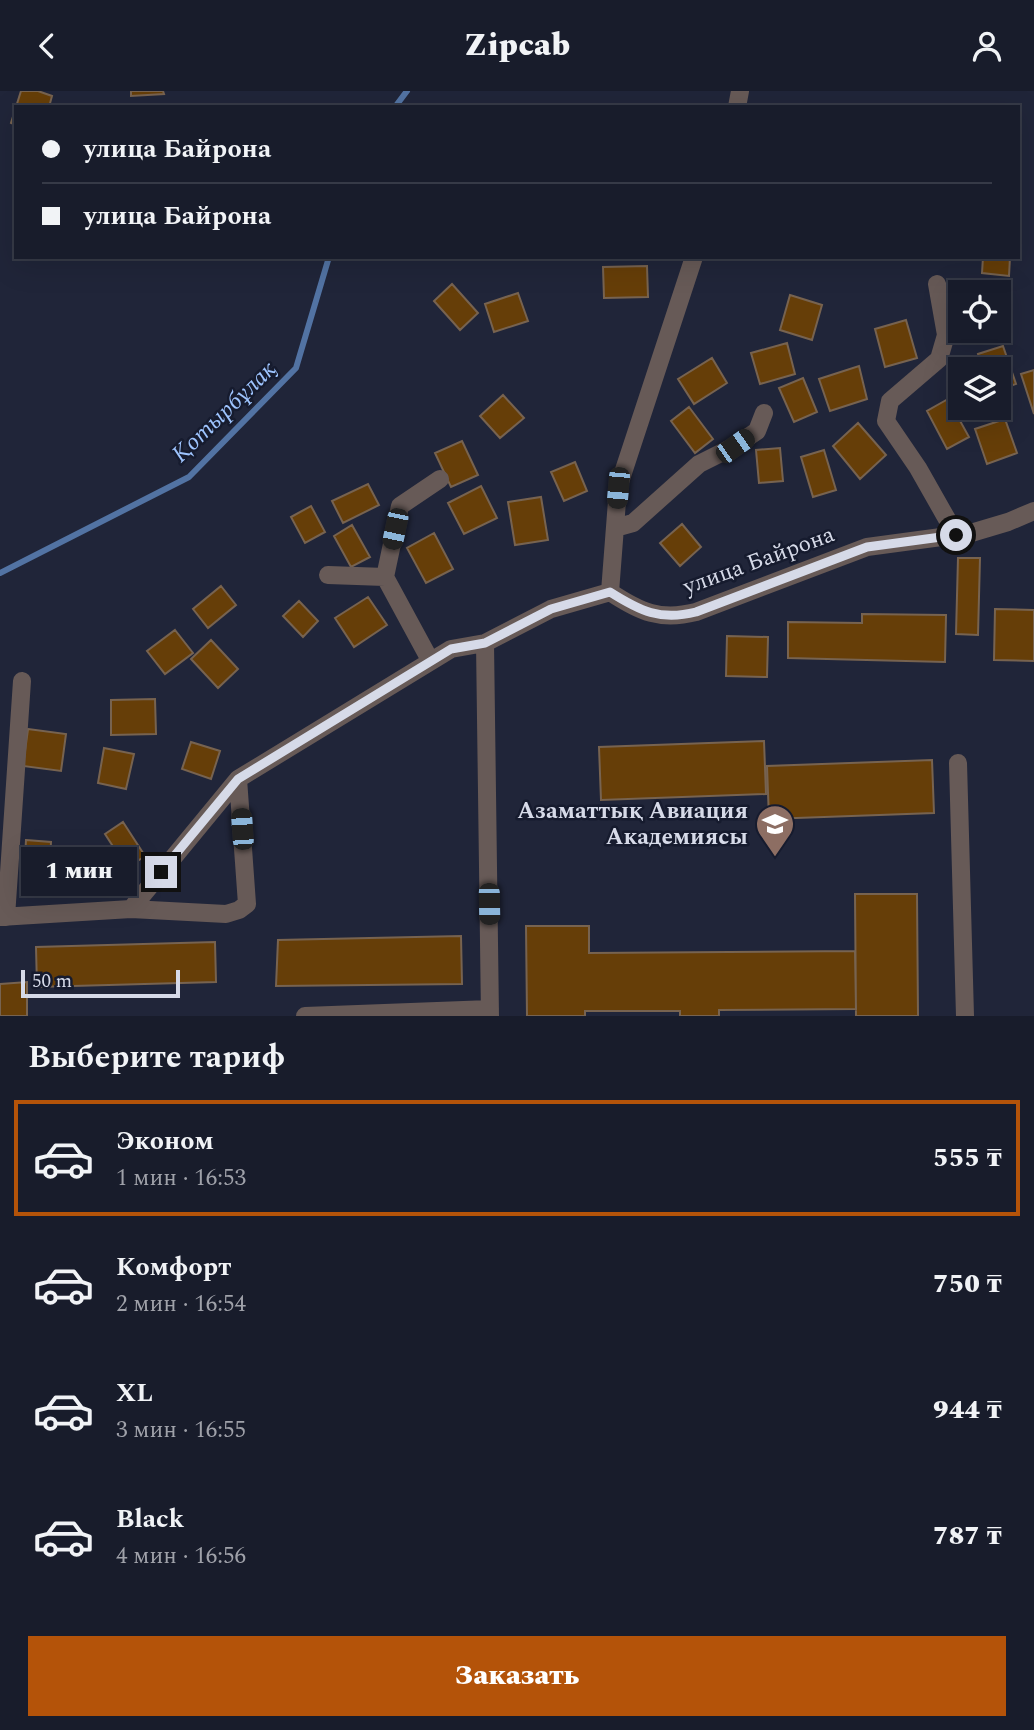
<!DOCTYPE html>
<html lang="ru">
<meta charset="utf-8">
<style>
body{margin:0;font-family:Spectral,serif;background:#212533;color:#f1f3f6;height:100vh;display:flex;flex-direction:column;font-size:26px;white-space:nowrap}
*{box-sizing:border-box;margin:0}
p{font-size:23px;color:#9fa1a9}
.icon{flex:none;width:38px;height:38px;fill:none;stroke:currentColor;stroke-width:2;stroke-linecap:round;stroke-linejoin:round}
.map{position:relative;height:925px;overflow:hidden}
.details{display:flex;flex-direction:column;background:#181c2b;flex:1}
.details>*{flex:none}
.banner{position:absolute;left:14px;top:14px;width:1006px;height:154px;border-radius:0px;box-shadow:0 7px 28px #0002,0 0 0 2px #363a47;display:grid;align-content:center;height:154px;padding:0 28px;background:#181c2b}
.buttons{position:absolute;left:948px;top:189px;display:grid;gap:14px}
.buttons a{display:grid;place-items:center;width:63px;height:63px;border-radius:0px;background:#181c2b;box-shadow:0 7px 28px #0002,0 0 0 2px #363a47;font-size:35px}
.scale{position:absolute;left:21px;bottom:18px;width:159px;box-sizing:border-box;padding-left:7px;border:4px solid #d6dae8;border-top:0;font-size:19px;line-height:24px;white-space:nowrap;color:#d6dae8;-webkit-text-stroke:5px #161b2e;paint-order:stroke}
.end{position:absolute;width:32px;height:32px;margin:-16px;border:9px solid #d6dae8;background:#111;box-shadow:0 0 0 4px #111}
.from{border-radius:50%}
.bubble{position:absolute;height:49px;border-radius:0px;background:#181c2b;box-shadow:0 7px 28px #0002,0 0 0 2px #363a47;font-size:23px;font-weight:800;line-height:49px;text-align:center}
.car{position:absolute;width:21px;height:42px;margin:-21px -10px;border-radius:9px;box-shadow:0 0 5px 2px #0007;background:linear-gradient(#222 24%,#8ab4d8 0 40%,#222 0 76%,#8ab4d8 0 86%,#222 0)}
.banner b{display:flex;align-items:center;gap:24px;height:66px;font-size:26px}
.banner b+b{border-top:2px solid #363a47}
.banner i{width:18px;height:18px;background:#f1f3f6}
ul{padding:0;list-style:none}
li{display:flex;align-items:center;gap:21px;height:116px;margin:0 14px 10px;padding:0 14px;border:4px solid transparent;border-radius:0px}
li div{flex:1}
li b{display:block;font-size:26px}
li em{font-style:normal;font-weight:800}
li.selected{border-color:#b45309}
li>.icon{width:63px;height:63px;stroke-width:1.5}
h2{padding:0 28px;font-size:32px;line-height:84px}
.primary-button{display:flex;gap:14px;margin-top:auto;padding:14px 28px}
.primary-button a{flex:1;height:80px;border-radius:0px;background:#b45309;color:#fff;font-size:28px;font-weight:800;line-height:80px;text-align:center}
header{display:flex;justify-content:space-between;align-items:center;height:91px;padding:0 28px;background:#181c2b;font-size:32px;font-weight:800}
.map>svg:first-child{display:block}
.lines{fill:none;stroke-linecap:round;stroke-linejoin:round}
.stream{stroke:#5273a3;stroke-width:6}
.building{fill:#663e08;stroke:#776350;stroke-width:2}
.minor{stroke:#675a57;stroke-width:18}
.route{stroke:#d6dae8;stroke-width:9}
.labels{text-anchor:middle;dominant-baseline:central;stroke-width:5;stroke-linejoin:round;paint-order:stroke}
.street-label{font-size:23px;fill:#d6dae8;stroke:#161b2e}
.poi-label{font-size:23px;font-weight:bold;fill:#d6dae8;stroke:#161b2e;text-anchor:end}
.water-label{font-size:24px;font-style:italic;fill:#9ec4fe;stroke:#161b2e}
</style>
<header><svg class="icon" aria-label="back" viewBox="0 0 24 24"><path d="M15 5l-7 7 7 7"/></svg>Zipcab<svg class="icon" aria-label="person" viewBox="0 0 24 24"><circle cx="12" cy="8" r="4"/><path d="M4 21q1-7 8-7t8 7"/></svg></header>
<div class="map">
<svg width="1034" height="925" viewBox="0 0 1034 925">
<rect width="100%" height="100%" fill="#202539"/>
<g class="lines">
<path class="stream" d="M395 16 407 0
M0 482 189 386 296 277 329 166"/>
</g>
<path class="building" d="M21 0H38L52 5 49 16H16V34L11 32Z
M131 0H163L164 3 131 5Z
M983 166H1010L1009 185 982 182Z
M647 175 648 206 604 207 603 176Z
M452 193 478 222 460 239 434 210Z
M518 202 528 230 494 241 485 213Z
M790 204 822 214 812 249 780 239Z
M906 229 917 267 885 276 875 238Z
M787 252 795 283 760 293 751 262Z
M1003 255 1016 293 999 299V278H983L978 263Z
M712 267 727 292 694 313 678 288Z
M859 275 867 308 830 320 819 288Z
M1034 279V323L1021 283Z
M803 287 817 321 794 331 779 297Z
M503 304 524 327 500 347 480 325Z
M948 308 969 346 947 358 927 320Z
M689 316 713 348 695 362 671 330Z
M1005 328 1017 362 987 373 975 338Z
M858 332 886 364 860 388 833 355Z
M462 350 478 384 451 396 435 362Z
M780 357 783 390 759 392 756 359Z
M824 359 836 399 813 406 801 366Z
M575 371 587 400 564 410 551 381Z
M368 393 379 414 343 432 332 410Z
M481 395 497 427 464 443 448 412Z
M541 406 548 449 515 454 508 411Z
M311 415 325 441 305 452 291 426Z
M682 433 701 456 680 475 660 452Z
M352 434 370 466 351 476 334 445Z
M434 442 453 478 426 492 407 457Z
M958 467H980L978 544 956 543Z
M221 495 236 514 208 537 193 518Z
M368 506 387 534 354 556 335 527Z
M299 510 318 530 303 546 283 525Z
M995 518 1034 519V570L994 569Z
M862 523 946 524 945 571 788 567V531L862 532Z
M175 539 193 562 165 583 147 560Z
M727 545 768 546 767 586 726 585Z
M211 549 238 578 218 597 191 568Z
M155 608 156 643 111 644V609Z
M28 638 66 643 61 680 23 675Z
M764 650 766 703 601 709 599 656Z
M191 651 220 660 211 688 182 678Z
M104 657 134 663 126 698 98 692Z
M932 669 934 722 769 728 767 675Z
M123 731 145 765 127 777 105 743Z
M26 749 51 751 49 785 24 783Z
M855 803H917L918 925H856Z
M526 835H589V862L855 860 856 918 719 919V925H680V920H585V925H527Z
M461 845 462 893 276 895 278 849Z
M215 851 216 891 37 896 36 856Z
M27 891V925H0V893Z"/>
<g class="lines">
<path class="minor" d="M737 16 740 0
M937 193 946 244 939 268 890 310 886 330 918 377 956 444
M615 437 633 432 699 373 735 355 757 340 764 322
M328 484 385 486
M610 501 618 397 694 166
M485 552 490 925
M430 569 385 486 400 415 440 388
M958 672 965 925
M131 818 226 823 239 819 247 813 238 688
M0 826 131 818 238 688 451 558 485 552 551 518 610 501C640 521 660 530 696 521L867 456 971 442 1008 431 1034 420
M6 826 22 590
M305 925 490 918"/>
</g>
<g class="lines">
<path class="route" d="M161 781 238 688 451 558 485 552 551 518 610 501C640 520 660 530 696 521L867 456 956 444"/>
</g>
<defs>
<symbol id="university-pin" viewBox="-11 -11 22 30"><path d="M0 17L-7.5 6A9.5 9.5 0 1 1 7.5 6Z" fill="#8d6e63" stroke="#161b2e"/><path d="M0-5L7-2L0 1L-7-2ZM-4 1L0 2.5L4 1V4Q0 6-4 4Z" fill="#fff"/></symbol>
</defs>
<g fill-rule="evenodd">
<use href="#university-pin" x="753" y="711" width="44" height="60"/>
</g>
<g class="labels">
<g class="street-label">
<text transform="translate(759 470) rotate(-20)">улица Байрона</text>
</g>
<g class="poi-label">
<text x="748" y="720">Азаматтық Авиация<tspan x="748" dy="26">Академиясы</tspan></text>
</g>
<g class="water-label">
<text transform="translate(224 321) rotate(-44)">Қотырбұлақ</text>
</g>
</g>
</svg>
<div class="buttons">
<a><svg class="icon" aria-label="locate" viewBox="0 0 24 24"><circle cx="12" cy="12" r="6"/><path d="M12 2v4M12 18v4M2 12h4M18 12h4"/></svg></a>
<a><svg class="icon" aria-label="layers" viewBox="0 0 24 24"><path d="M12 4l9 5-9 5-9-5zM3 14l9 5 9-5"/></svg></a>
</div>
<div class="scale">50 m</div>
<i class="end from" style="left:956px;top:444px"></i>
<i class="end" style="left:161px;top:781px"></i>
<div class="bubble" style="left:21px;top:756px;width:116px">1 мин</div>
<i class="car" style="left:735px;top:355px;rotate:55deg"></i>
<i class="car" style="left:618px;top:397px;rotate:185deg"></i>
<i class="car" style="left:395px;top:438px;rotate:192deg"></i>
<i class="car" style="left:242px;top:738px;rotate:356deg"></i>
<i class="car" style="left:489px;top:813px;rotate:179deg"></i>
<div class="banner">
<b><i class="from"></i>улица Байрона</b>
<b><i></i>улица Байрона</b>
</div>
</div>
<section class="details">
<h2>Выберите тариф</h2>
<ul>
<li class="selected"><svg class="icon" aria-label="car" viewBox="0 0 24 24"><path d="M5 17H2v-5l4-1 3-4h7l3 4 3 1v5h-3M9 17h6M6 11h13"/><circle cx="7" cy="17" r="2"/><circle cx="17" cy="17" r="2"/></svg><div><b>Эконом</b><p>1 мин · 16:53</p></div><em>555 ₸</em></li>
<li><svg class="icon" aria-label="car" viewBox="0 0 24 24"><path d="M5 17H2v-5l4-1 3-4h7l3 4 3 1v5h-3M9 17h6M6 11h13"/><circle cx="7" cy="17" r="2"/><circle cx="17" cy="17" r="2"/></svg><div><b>Комфорт</b><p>2 мин · 16:54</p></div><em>750 ₸</em></li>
<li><svg class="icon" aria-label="car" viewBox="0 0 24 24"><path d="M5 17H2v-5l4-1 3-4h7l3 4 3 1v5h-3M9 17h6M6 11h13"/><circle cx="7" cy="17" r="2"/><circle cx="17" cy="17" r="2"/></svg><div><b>XL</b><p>3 мин · 16:55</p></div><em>944 ₸</em></li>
<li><svg class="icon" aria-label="car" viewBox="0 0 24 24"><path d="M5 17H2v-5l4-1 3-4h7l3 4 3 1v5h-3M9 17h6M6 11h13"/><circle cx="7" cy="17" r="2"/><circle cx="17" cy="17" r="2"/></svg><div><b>Black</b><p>4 мин · 16:56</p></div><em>787 ₸</em></li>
</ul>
<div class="primary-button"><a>Заказать</a></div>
</section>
